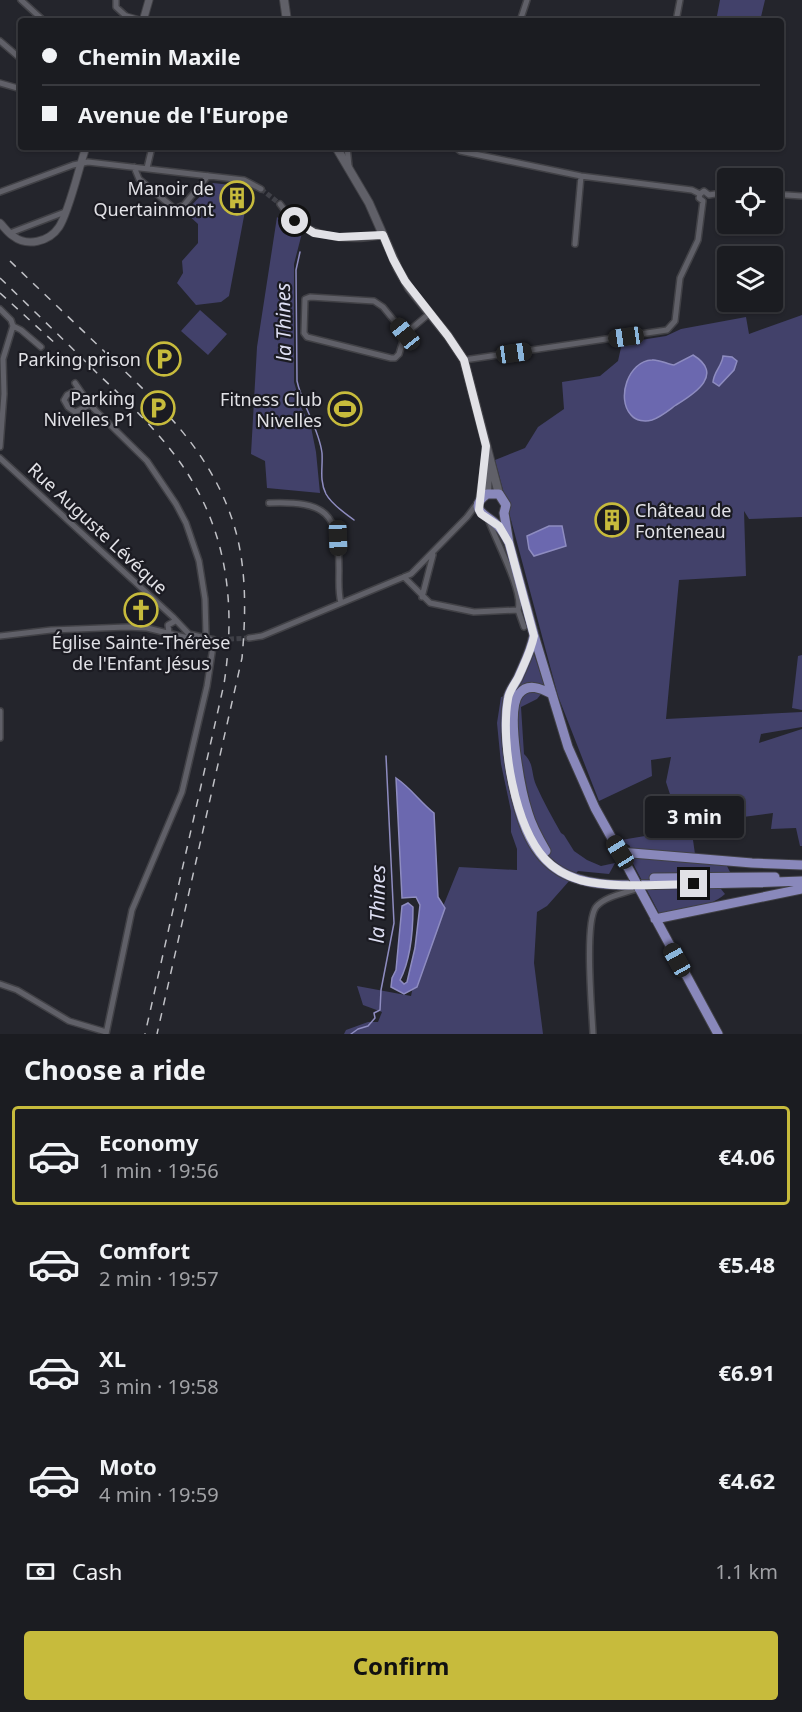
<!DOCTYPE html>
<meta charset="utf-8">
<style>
body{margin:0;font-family:"Noto Sans",sans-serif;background:#28292e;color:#f1f3f6;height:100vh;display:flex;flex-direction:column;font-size:22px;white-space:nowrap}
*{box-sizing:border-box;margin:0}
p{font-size:20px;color:#a0a1a5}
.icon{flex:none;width:33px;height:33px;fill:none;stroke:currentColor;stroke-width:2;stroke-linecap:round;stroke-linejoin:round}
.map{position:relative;height:1034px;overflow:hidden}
.panel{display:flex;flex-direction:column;background:#1b1c21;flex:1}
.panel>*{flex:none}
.banner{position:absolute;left:18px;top:18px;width:766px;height:132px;border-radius:6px;box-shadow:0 2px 4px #0004,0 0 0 2px #393a3f;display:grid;align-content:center;height:132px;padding:0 24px;background:#1b1c21}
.fabs{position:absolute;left:717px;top:168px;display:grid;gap:12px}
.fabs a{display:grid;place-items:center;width:66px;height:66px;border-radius:6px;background:#1b1c21;box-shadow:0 2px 4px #0004,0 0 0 2px #393a3f;font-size:30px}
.end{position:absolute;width:27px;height:27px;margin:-14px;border:8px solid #e1e1e6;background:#111;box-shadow:0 0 0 3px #111}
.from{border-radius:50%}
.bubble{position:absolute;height:42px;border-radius:6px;background:#1b1c21;box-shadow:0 2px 4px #0004,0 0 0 2px #393a3f;font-size:20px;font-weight:700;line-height:42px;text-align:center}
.car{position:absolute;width:18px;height:36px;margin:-18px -9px;border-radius:8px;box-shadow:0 0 4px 2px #0007;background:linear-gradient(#222 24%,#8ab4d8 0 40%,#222 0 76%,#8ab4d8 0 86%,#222 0)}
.banner b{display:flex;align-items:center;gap:21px;height:57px;font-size:22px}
.banner b+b{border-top:2px solid #393a3f}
.banner i{width:15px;height:15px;background:#f1f3f6}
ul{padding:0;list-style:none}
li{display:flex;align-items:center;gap:18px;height:99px;margin:0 12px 9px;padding:0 12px;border:3px solid transparent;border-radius:6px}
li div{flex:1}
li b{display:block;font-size:22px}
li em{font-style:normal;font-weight:700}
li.active{border-color:#c7bb3c}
li>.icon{width:54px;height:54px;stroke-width:1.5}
h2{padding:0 24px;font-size:27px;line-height:72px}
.pay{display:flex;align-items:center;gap:15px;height:66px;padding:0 24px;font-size:22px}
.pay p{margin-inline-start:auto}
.cta{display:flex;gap:12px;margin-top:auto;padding:12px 24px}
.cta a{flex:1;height:69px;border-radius:6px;background:#c7bb3c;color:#111;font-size:24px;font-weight:700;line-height:69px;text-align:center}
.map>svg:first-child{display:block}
.green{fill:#42416a}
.water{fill:#6b68af;stroke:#8e8cc0;stroke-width:1.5}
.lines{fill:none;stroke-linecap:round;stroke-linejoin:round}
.stream{stroke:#8e8cc0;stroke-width:1.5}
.minor-tunnel{stroke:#404148;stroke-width:5;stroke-dasharray:5 2.5;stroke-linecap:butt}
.minor-casing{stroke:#414146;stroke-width:8}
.tertiary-casing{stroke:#414146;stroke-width:9}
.secondary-casing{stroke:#414146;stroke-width:10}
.primary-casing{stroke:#414146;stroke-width:11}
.minor{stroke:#606068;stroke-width:5}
.tertiary{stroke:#606068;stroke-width:7}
.secondary{stroke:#606068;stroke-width:8}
.primary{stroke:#8988bb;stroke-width:9}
.rail{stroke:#c0c1c6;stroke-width:1.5;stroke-dasharray:8 8;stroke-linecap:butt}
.primary-bridge-casing{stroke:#414146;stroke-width:11;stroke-linecap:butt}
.primary-bridge{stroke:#8988bb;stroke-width:9}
.route{stroke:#e1e1e6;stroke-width:8}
.labels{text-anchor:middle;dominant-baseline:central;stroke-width:4.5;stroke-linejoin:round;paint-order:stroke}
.poi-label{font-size:18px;fill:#e1e1e6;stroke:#1b1b22;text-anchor:end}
.street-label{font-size:18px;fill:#e1e1e6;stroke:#1b1b22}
.water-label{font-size:20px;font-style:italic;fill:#dddef2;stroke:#1b1b22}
</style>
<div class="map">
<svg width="802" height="1034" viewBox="0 0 802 1034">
<rect width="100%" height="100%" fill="#24252c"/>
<path class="green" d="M720 0H765L760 21H716Z
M213 183 240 186 220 204 245 211 229 296 221 302 196 305 177 283 183 273 182 261 198 243V224L185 212Z
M277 217 292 229 302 233 294 264V382L301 407 311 427 316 452 320 493 267 488 265 461 251 454 257 347Z
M200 310 227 334 208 355 181 331Z
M802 315V517L749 519 744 511 746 576 679 580 666 719 802 712V727L761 734 759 743 802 729V846H800L796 828 771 829 773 813 720 820 731 821 732 832 705 836 680 825 666 782 671 757 651 760 652 776 599 801 558 696 495 460 525 448 538 427 564 409 562 382 600 376 618 361 622 343 666 336 681 329 746 317 749 334Z
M533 651 545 687 531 683 514 691Z
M802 655V710L792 708 798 656Z
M531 691 542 693 537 699 521 707 524 754C534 763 531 773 536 785 543 801 552 817 561 833L564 835 574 851 587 860 601 866 615 863 609 874 578 871 547 906 537 912 534 963 543 1034H344L346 1030 368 1022H378L382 1012 363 1005 357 986 411 996 416 973 459 867 517 870V849L511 832V811L501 764 497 723 501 697Z
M651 835 693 840 696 861 727 866 730 872 721 889 725 894C708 909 681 910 659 913L629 856 630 846 621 840Z"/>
<path class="water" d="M693 355C724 374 696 393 676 405 669 410 661 417 652 420 645 422 636 421 631 415 616 399 628 361 652 360 658 359 667 364 674 365Z
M723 356 732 357 737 361 734 370 719 386 713 382C714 371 722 366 723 356Z
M549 526H562L566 546 534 556 529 549 527 536Z
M396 778C411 788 420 802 434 813L438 897 445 908 417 987 404 994 391 987 392 978 396 970 402 906 408 903 413 907C413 931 411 959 400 980L404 984 407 982 415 948 420 905 416 897 402 898Z"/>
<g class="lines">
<path class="stream" d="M300 252 296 270 297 381C302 405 319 428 322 453 323 467 319 480 326 494 332 505 345 513 354 520
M351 1034 358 1029 368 1026 375 1018 374 1013 380 1010 381 990 394 923 386 756"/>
<path class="minor-tunnel" d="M261 189 280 204
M214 640 249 638"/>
<defs>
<path id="minor" d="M21 0 44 21
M116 0V7L127 17
M520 21 527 0
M676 21 680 0
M0 41 21 59
M0 83 21 89
M347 147 349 166
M455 147 460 151 581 176 692 190 700 194
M134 167 139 179 175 209 184 205 208 176
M147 168 152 147
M0 192 73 165 88 162 244 180 261 189
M700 194 704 191 709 195 728 192
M772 194 802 196
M280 204C302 237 346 243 383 235
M10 233 65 212
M575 244 581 176
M0 309 11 320 13 326
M13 326 21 330 41 347
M405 334 383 307 374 301 310 297 305 299 304 333 307 337 391 358H395L399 354 405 334 430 313
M464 360 667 330 675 321 680 278 698 240 703 201 699 198 700 194
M75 383 90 405 147 461 176 504 186 523 199 561 205 599 206 634 204 638
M78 389 67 395 64 400 68 407 75 412 90 405
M0 447 4 394 3 359 13 326
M0 458 173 617 189 634 214 640
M269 503C326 501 339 512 339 570 339 581 338 592 341 603
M488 519C495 539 524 592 518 610
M404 577 430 603 474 612 518 610
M422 597 433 555
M518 610 524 627
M169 633 168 625 175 621
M0 636 51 630 127 627 147 628 196 640
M249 638 262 636 411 574 467 517 479 501 486 451
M194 641 209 645 214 640
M0 711V738
M0 984 17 990 69 1021 106 1032
M106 1034 132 910 182 792 207 686 214 640
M593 1034C592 1011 584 923 596 907 605 896 626 893 639 888"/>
<path id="tertiary" d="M126 21 127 17 141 21
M143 21 149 0
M0 223C4 227 8 233 13 236 27 247 49 242 59 227 69 212 79 167 86 147"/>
<path id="secondary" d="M284 0 287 21
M336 147 369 203 398 269 409 288 448 336 464 360 499 494
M487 494 488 465"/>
<path id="primary" d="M509 543C506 537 503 531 498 526 490 516 465 510 487 494H499L506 505 504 513 509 543 534 635 568 747 595 808 625 862
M534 635C531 651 524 664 518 678 515 684 509 691 508 698 503 726 508 757 513 784 519 814 529 850 555 868 587 891 637 884 675 884 717 884 760 883 802 881
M546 851C539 839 532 827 528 813 521 792 505 711 519 694 528 682 542 689 552 694
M620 852 752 863 802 865
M654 878 775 877
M639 888 718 1034
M655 919 802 889"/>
</defs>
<use href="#minor" class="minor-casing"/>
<use href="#tertiary" class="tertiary-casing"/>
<use href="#secondary" class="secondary-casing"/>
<use href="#primary" class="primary-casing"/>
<use href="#minor" class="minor"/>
<use href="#tertiary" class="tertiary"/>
<use href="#secondary" class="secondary"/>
<use href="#primary" class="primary"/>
<path class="rail" d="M10 261C43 293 76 324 109 356 161 406 210 451 233 522 247 565 246 614 242 658L157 1034
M0 278C33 310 66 342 98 374 128 402 158 431 182 465 228 532 236 605 224 684L145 1034
M0 293 57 345"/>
<defs>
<path id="primary-bridge" d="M625 862 639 888"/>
</defs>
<use href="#primary-bridge" class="primary-bridge-casing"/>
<use href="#primary-bridge" class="primary-bridge"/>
</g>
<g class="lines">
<path class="route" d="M295 221 314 233 339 237 383 235 393 259 405 281 448 336 464 360 486 446 479 510 481 514 499 526 509 543 534 636C531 651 524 664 518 678 514 685 509 691 508 699 500 743 515 826 545 859 554 869 567 876 580 880 616 889 658 884 694 884"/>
</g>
<defs>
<symbol id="building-ring" viewBox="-11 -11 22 22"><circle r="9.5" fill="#1b1b22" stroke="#c7bb3c" stroke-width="1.5"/><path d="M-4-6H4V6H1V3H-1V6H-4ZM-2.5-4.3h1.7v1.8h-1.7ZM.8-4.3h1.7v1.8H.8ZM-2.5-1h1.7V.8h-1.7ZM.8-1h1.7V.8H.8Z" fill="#c7bb3c"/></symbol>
<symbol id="parking-ring" viewBox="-11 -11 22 22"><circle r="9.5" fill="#1b1b22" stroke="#c7bb3c" stroke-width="1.5"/><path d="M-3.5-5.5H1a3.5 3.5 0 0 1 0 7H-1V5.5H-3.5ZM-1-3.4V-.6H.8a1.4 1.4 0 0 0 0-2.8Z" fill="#c7bb3c"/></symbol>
<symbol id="stadium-ring" viewBox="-11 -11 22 22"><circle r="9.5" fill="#1b1b22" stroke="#c7bb3c" stroke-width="1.5"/><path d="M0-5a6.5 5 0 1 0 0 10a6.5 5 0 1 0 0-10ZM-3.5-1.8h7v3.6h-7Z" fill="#c7bb3c"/></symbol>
<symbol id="church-ring" viewBox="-11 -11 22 22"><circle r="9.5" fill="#1b1b22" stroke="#c7bb3c" stroke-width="1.5"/><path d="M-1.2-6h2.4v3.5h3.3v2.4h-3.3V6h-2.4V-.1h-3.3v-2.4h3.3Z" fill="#c7bb3c"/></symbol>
</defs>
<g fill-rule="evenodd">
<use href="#building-ring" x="218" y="179" width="38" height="38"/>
<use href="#parking-ring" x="145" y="340" width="38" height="38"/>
<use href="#parking-ring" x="139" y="389" width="38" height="38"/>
<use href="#stadium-ring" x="326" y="390" width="38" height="38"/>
<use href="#building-ring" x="593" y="501" width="38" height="38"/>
<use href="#church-ring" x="122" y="591" width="38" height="38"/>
</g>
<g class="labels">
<g class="poi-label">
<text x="214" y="188">Manoir de<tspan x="214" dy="21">Quertainmont</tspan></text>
<text x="141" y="359">Parking prison</text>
<text x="135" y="398">Parking<tspan x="135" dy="21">Nivelles P1</tspan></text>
<text x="322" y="399">Fitness Club<tspan x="322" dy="21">Nivelles</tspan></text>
<text x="635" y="510" text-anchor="start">Château de<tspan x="635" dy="21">Fonteneau</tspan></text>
<text x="141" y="642" text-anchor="middle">Église Sainte-Thérèse<tspan x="141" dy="21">de l'Enfant Jésus</tspan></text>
</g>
<g class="street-label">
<text transform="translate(98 528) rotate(43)">Rue Auguste Lévéque</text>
</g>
<g class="water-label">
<text transform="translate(283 322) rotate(-91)">la Thines</text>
<text transform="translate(377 904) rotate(-89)">la Thines</text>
</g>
</g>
</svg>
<div class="fabs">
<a><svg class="icon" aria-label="locate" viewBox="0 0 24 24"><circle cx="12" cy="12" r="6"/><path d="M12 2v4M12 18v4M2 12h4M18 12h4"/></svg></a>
<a><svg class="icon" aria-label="layers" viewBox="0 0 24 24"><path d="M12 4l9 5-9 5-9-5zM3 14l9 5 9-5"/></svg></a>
</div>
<i class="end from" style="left:295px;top:221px"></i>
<i class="end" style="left:694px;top:884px"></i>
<div class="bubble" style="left:645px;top:796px;width:99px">3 min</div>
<i class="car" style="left:405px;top:334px;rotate:321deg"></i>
<i class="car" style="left:626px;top:337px;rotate:262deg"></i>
<i class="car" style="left:514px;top:353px;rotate:82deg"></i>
<i class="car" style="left:338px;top:538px;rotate:178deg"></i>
<i class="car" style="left:620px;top:852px;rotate:328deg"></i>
<i class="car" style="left:677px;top:960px;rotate:331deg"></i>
<div class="banner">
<b><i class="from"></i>Chemin Maxile</b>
<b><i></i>Avenue de l'Europe</b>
</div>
</div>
<section class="panel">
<h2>Choose a ride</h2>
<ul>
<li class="active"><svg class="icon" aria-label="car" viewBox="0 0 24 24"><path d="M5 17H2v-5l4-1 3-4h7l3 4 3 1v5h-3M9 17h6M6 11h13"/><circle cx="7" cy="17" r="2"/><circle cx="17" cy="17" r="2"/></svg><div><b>Economy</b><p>1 min · 19:56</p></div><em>€4.06</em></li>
<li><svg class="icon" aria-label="car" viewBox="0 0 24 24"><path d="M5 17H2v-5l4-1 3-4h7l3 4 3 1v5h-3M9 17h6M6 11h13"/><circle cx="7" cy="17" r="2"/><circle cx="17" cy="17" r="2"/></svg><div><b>Comfort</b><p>2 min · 19:57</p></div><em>€5.48</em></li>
<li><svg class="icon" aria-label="car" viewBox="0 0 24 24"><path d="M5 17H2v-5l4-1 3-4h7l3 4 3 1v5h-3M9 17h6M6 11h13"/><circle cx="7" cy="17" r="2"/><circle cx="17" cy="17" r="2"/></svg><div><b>XL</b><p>3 min · 19:58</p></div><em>€6.91</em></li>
<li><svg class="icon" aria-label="car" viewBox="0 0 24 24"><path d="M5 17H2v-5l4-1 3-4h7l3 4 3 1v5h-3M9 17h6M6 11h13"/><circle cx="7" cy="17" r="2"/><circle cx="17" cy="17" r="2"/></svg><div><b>Moto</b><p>4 min · 19:59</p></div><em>€4.62</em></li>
</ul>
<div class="pay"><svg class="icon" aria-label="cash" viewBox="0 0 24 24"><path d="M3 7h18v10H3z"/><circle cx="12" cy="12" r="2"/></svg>Cash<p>1.1 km</p></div>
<div class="cta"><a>Confirm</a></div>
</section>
